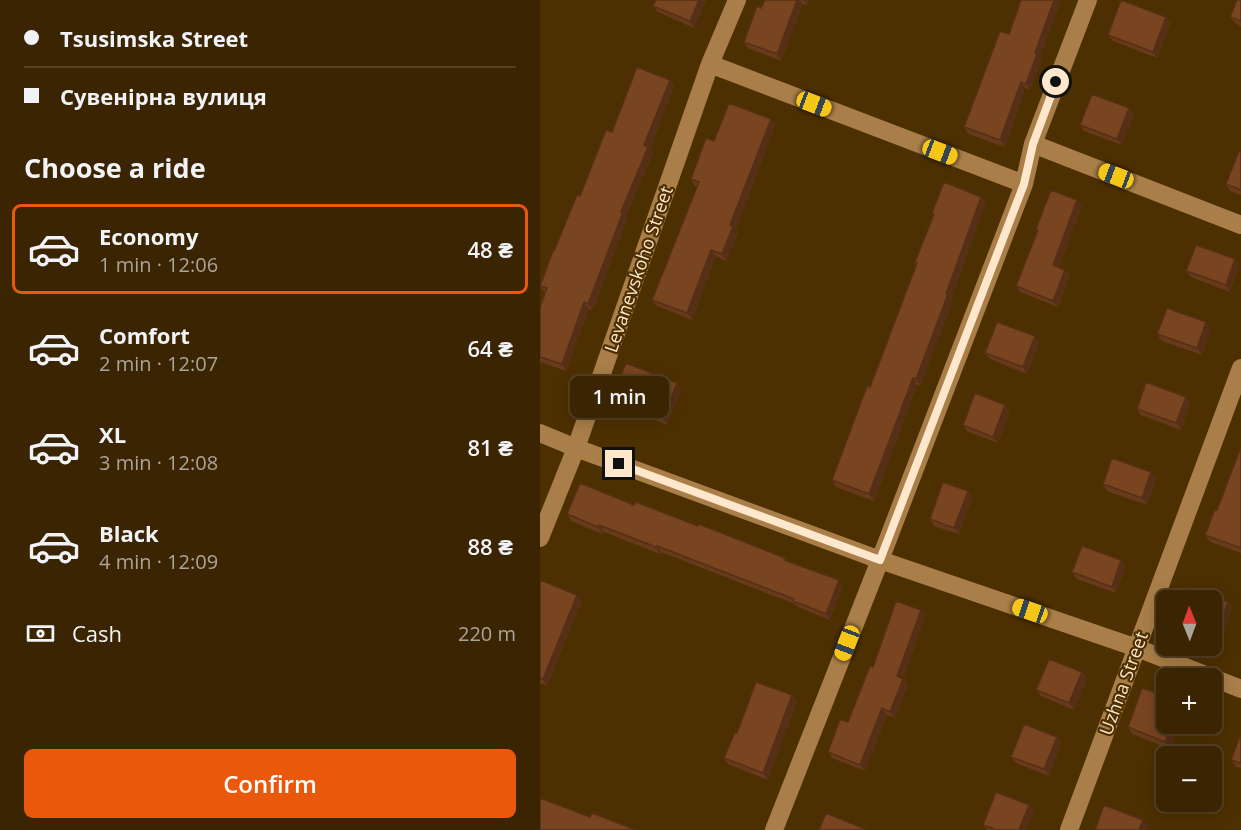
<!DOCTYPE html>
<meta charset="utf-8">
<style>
body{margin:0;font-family:"Open Sans",sans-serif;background:#453010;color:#f1f3f6;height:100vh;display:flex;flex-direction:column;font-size:22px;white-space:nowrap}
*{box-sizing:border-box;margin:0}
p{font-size:20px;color:#aba499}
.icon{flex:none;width:33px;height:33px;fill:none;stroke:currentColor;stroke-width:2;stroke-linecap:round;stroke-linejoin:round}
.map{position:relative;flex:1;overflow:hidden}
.side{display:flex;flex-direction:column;background:#3a2401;width:540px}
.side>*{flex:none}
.top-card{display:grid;align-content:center;height:132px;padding:0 24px;background:#3a2401}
.needle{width:39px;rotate:359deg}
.tools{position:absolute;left:616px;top:590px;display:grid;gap:12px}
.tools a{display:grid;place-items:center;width:66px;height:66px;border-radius:9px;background:#3a2401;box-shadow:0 3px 15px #0003,0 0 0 2px #544123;font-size:30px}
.end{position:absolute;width:27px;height:27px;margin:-14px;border:8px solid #ffe7cc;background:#111;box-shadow:0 0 0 3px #111}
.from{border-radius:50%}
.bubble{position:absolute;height:42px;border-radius:9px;background:#3a2401;box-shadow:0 3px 15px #0003,0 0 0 2px #544123;font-size:20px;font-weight:600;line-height:42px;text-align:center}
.car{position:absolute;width:18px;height:36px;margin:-18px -9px;border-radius:8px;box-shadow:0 0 4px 2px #0007;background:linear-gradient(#f5c518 24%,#345 0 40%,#f5c518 0 76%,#345 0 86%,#f5c518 0)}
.top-card b{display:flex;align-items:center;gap:21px;height:57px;font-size:22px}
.top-card b+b{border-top:2px solid #544123}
.top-card i{width:15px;height:15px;background:#f1f3f6}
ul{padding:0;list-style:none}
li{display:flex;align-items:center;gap:18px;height:90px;margin:0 12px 9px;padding:0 12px;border:3px solid transparent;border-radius:9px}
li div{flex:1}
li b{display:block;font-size:22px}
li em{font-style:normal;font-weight:600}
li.active{border-color:#ea580c}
li>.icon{width:54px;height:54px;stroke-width:1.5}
h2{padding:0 24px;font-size:27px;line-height:72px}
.pay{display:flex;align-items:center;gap:15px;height:66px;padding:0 24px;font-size:22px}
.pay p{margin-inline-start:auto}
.primary-button{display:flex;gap:12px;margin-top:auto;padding:12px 24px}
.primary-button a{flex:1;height:69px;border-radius:9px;background:#ea580c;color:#fff;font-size:24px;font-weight:600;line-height:69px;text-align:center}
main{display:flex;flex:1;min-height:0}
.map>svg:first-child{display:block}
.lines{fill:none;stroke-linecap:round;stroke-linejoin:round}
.minor{stroke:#a97e48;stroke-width:18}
.wall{fill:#683a1c}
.shaded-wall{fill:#553016}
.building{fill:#794420;stroke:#553016;stroke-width:1.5}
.route{stroke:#ffe7cc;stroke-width:8}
.labels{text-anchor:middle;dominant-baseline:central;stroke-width:4.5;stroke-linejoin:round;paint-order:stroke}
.street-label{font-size:18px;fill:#ffe7cc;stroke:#4d3001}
</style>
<main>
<section class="side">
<div class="top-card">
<b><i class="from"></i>Tsusimska Street</b>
<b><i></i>Сувенірна вулиця</b>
</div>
<h2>Choose a ride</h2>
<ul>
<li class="active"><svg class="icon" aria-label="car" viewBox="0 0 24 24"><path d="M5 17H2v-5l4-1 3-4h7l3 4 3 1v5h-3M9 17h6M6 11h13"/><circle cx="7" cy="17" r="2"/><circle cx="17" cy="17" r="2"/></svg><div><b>Economy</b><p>1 min · 12:06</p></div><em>48 ₴</em></li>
<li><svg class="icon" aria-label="car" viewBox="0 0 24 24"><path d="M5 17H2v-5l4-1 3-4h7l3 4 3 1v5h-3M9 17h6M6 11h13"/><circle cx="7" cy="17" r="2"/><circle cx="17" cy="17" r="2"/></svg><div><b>Comfort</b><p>2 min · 12:07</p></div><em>64 ₴</em></li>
<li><svg class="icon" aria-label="car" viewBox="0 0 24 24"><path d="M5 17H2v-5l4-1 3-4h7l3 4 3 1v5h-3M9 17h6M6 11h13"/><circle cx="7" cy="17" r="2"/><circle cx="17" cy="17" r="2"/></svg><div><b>XL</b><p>3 min · 12:08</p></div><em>81 ₴</em></li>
<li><svg class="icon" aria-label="car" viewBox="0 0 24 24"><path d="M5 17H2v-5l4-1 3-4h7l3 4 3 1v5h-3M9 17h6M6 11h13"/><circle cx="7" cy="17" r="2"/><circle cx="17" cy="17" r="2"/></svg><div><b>Black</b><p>4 min · 12:09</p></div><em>88 ₴</em></li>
</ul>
<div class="pay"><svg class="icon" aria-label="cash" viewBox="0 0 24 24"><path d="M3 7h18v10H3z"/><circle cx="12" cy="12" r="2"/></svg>Cash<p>220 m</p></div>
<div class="primary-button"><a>Confirm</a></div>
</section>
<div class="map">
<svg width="701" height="830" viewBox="0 0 701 830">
<rect width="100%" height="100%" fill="#4d3001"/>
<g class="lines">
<path class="minor" d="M170 64 484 184
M493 144 701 225
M0 433 36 448 340 560 597 648 701 689
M0 538 36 448 170 64 197 0
M234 830 340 560 484 184 493 144 548 0
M529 830 701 368"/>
</g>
<path class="wall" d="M166 0 154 28 118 12 113 6Z
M225 0H269L267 5 263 4 241 61 208 48 204 42Z
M481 0H521L500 57 502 60 490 90 485 88 465 147 428 134 424 127 469 34Z
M701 0V26L695 23 690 17Z
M631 23 617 58 573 41 568 35Z
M130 80 134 86 110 149 113 153 86 217 87 219 53 310 49 309 26 371 0 362V307L5 293 0 286 40 196 72 132Z
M594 114 582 145 544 131 540 125Z
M235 125 196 230 198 233 186 261 176 256 152 320 117 306 112 300 157 187 155 186 151 179 174 141Z
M701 152V195L690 191 686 184Z
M441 197 446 203 411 299 413 301 380 386 377 385 334 501 296 487 292 480 330 387 377 265 375 262 393 215 392 213Z
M542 206 519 267 530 276 518 307 480 292 476 286 497 231 496 229Z
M700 265 690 292 651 277 646 271Z
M671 328 662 355 622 341 617 334Z
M495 336 499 343 487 374 450 359 445 353Z
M137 383 141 390 127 425 77 405 72 398Z
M646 397 650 403 641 430 601 415 597 409Z
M465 405 470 412 458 443 428 432 423 425Z
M701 447V553L670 542 665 535 677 510Z
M611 472 616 478 607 505 567 491 563 484Z
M428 491 432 498 419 534 394 526 390 519Z
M94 505 158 526 245 558 247 561 303 587 290 620 258 607 255 604 121 552 120 554 64 532 63 534 31 521 27 514Z
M586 567 576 593 537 579 532 572Z
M0 580 37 595 42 601 7 686 0 683Z
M672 600 688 602 692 608 683 634 672 630Z
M381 610 385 616 363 679 368 685 355 718 347 715 325 771 292 758 288 752 308 722 333 667Z
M542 672 547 679 534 710 501 696 496 690Z
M252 695 257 702 228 780 188 764 184 758 197 733Z
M641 723 636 735 635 734 630 749 592 734 588 727Z
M701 734V768L696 767 691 760Z
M517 737 521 743 509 776 476 763 471 757Z
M489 805 494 811 486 830H447L443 825Z"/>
<path class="shaded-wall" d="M159 0H166L154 28 150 21Z
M257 0H260L263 4 241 61 237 54Z
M264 0H269L267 5Z
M514 0H521L500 57 502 60 490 90 486 84 495 53Z
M626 17 631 23 617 58 613 52Z
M130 80 134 86 110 149 113 153 86 217 87 219 53 310 48 304 104 145Z
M481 82 485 88 465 147 460 140Z
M589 108 594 114 582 145 577 139Z
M231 119 235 125 196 230 198 233 186 261 182 254 190 225Z
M441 197 446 203 411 299 413 301 380 386 376 379Z
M537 200 542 206 517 272 513 265Z
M171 250 176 256 152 320 147 313Z
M695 259 700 265 690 292 686 285Z
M525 270 530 276 518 307 513 301Z
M44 302 49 309 26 371 22 364Z
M666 322 671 328 662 355 657 348Z
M495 336 499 343 487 374 483 367Z
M373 378 377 385 334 501 329 494Z
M137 383 141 390 127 425 123 418Z
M646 397 650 403 641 430 636 423Z
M465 405 470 412 458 443 453 437Z
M611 472 616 478 607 505 602 498Z
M428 491 432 498 419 534 414 528Z
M59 525 64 532 63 534 58 527Z
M117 546 121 552 120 554 116 547Z
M581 560 586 567 576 593 572 587Z
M299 580 303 587 290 620 286 614Z
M37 595 42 601 7 686 3 679Z
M688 602 692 608 683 634 679 628Z
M381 610 385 616 362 681 363 679 368 685 355 718 350 712 357 676Z
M542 672 547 679 534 710 529 703Z
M252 695 257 702 228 780 223 773Z
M342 708 347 715 325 771 320 765Z
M634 723H641L636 735 632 729Z
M630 728 635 734 630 749 625 742Z
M517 737 521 743 509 776 504 769Z
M489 805 494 811 486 830H479Z
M603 820 608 826 606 830H599Z"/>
<path class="building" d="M116 0H159L150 21 113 6Z
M225 0H257L237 54 204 42 217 6 221 8Z
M481 0H514L495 53 497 54 486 84 481 82 460 140 424 127 460 31 469 34Z
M581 0 626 17 613 52 568 35Z
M697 0H701V21L690 17Z
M97 67 130 80 104 145 108 147 81 212H83L48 304 44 302 22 364 0 357V307L7 288 0 286 13 251H14L37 195 40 196 66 130 72 132Z
M552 94 589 108 577 139 540 125Z
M189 103 231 119 190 225 193 226 182 254 171 250 147 313 112 300 159 182 151 179 166 138 174 141Z
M699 151 701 152V190L686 184Z
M404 182 441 197 406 294H408L376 379 373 378 329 494 292 480 327 386 330 387 377 263 375 262 394 214 392 213Z
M511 190 537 200 513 265 525 270 513 301 476 286 498 230 496 229Z
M656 245 695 259 686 285 646 271Z
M627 308 666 322 657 348 617 334Z
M457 322 495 336 483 367 445 353Z
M86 363 137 383 123 418 72 398Z
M606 382 646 397 636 423 597 409Z
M435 393 465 405 453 437 423 425Z
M701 447V548L665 535 675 509 677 510Z
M572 458 611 472 602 498 563 484Z
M403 482 428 491 414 528 390 519Z
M40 483 94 505 96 502 158 526 159 524 245 558 244 560 299 580 286 614 253 601 254 599 117 546 116 547 59 525 58 527 27 514Z
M542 546 581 560 572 587 532 572Z
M0 580 37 595 3 679 0 678Z
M648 588 688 602 679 628 672 626V600H644Z
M356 601 381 610 357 676 363 679 350 712 342 708 320 765 288 752 300 719 308 722 330 666 333 667Z
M509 659 542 672 529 703 496 690Z
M216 682 252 695 223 773 184 758 195 732 197 733Z
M602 688 627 697V723H634L632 729 630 728 625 742 588 727Z
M484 724 517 737 504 769 471 757Z
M701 734V763L691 760Z
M456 792 489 805 479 830H457L443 825Z
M0 798 50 817 52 813 96 830H0Z
M564 805 603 820 599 830H555Z
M286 813 325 829 324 830H279Z"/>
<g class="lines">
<path class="route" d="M79 464 340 560 484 184 493 144 516 82"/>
</g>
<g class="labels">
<g class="street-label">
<text transform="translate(98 269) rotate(-71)">Levanevskoho Street</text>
<text transform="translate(583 683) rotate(-70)">Uzhna Street</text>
</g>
</g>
</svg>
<div class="tools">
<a><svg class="needle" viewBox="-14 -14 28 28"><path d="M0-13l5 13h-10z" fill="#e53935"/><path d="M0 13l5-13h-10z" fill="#aba499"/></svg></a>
<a>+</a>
<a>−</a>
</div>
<i class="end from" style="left:516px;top:82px"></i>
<i class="end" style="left:79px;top:464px"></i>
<div class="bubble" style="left:30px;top:376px;width:99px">1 min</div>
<i class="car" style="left:274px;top:104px;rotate:111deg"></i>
<i class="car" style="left:400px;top:152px;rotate:111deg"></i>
<i class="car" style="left:576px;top:176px;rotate:291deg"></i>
<i class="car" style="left:490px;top:611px;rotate:289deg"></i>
<i class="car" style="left:307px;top:643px;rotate:201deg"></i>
</div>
</main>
